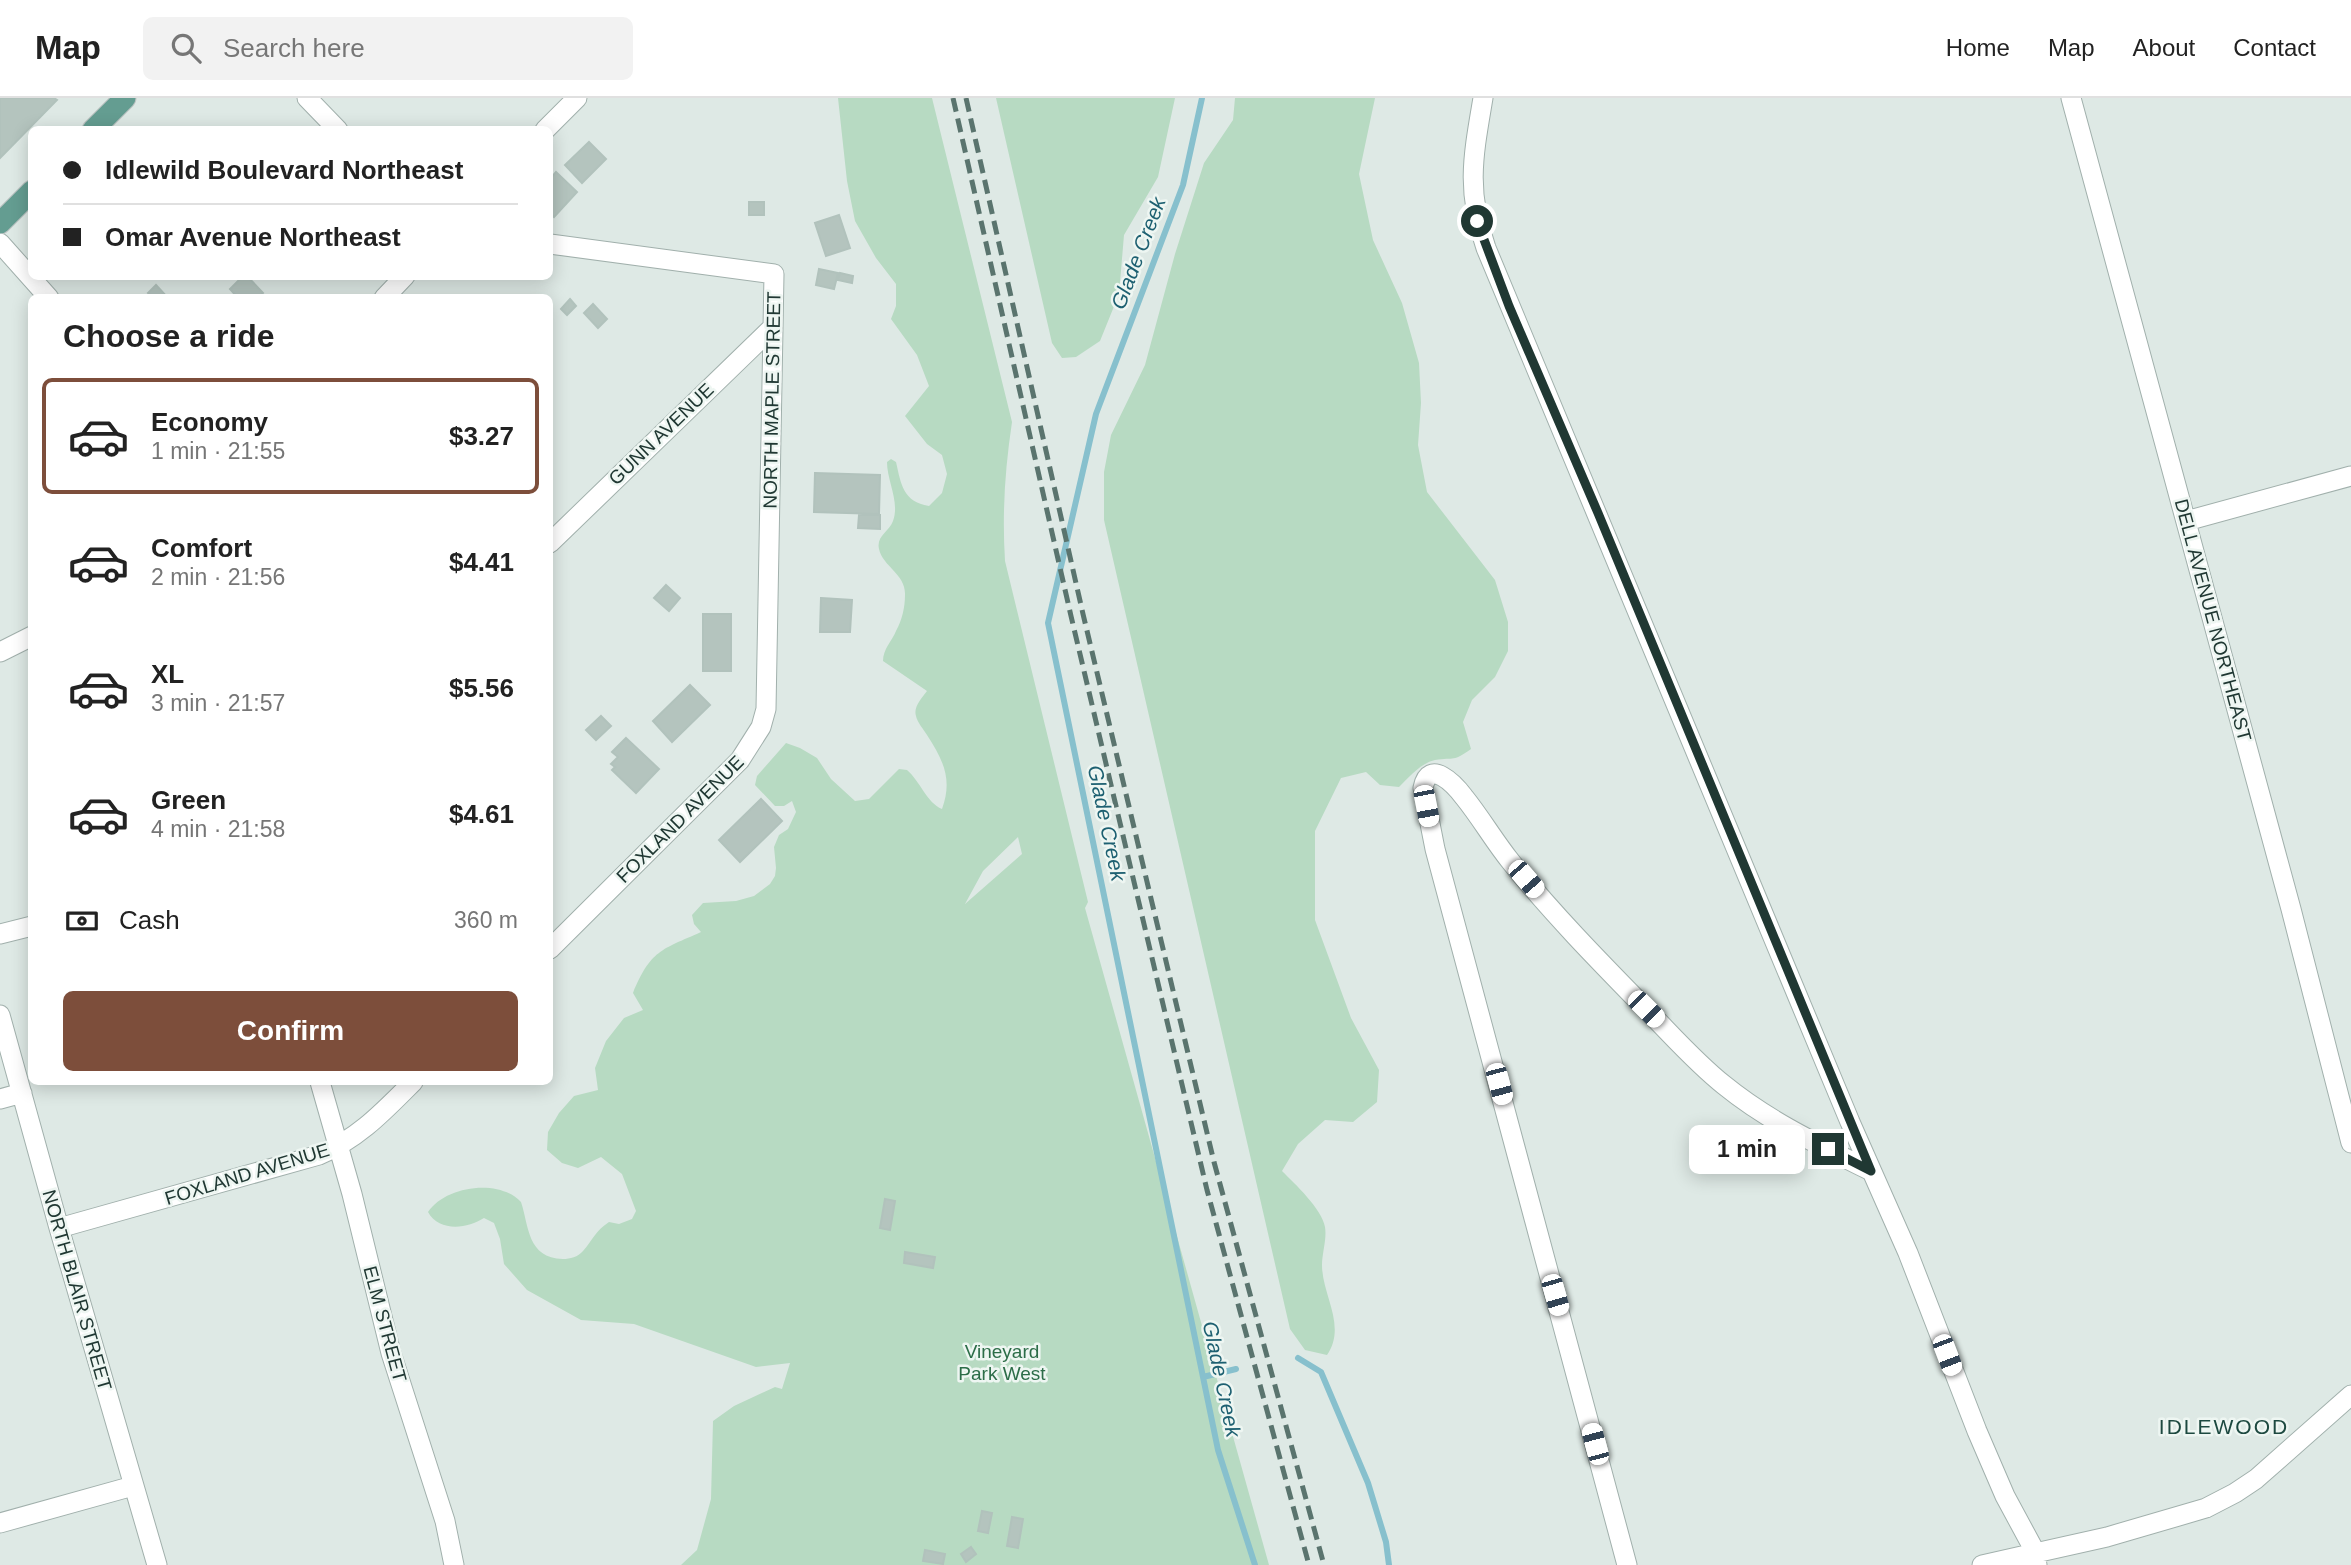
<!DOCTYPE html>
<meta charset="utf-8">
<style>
body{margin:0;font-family:Arial,sans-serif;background:#f2f2f2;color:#222;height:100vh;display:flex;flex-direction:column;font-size:26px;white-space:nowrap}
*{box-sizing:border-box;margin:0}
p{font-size:23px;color:#767676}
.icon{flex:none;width:38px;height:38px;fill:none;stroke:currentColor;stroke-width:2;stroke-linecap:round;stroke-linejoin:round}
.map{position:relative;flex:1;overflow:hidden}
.details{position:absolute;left:28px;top:196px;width:525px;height:791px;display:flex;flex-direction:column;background:#fff;border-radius:10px;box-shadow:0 4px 18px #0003}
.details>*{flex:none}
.hud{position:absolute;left:28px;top:28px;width:525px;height:154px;border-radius:10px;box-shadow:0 4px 18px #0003;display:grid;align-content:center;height:154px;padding:0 35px;background:#fff}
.end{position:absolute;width:32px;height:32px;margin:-16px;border:9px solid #203833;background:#fff;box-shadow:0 0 0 4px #fff}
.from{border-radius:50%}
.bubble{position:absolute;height:49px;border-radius:10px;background:#fff;box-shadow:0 4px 18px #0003;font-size:23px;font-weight:700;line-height:49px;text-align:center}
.car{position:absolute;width:21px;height:42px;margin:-21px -10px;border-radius:9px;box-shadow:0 0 5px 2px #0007;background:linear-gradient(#fff 24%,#345 0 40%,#fff 0 76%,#345 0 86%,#fff 0)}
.hud b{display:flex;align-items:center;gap:24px;height:66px;font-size:26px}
.hud b+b{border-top:2px solid #e0e0e0}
.hud i{width:18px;height:18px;background:#222}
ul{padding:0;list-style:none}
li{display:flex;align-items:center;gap:21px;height:116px;margin:0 14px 10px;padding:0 21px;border:4px solid transparent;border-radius:10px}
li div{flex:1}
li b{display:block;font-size:26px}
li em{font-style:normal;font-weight:700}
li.on{border-color:#7d4e3b}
li>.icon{width:63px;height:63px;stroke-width:1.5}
h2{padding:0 35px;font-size:32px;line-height:84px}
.pay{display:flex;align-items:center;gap:18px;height:77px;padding:0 35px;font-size:26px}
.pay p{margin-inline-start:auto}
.action{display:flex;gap:14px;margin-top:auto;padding:14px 35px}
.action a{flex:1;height:80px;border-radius:10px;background:#7d4e3b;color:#fff;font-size:28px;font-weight:700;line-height:80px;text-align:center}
header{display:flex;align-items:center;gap:42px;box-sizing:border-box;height:98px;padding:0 35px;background:#fff;border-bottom:2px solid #e0e0e0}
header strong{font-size:33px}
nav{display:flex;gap:38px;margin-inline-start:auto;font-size:24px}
.search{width:490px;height:63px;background:#f2f2f2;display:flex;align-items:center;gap:18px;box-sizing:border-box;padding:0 24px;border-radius:10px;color:#767676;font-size:26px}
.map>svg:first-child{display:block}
.green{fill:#b7dac2;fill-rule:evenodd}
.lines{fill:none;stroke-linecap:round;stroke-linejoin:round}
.stream{stroke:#87c0cd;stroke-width:6}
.building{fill:#b4c4be;stroke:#b1c2bc;stroke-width:2}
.minor-casing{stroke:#a1b0ac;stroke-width:21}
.primary-casing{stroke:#bcc3c2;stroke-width:23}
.minor{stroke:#fff;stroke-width:19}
.primary{stroke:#649d91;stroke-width:21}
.rail{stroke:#5a746e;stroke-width:5;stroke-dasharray:14 7;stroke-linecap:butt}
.route{stroke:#203833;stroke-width:9}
.labels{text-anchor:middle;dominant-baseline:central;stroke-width:5;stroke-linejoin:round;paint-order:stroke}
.street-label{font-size:19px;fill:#203833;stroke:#eef6f2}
.park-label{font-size:19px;fill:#2c6d48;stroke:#eef6f2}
.water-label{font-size:21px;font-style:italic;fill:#1d6071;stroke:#eef6f2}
.neighbourhood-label{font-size:21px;letter-spacing:2px;fill:#1d4940;stroke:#eef6f2}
</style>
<header>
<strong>Map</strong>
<div class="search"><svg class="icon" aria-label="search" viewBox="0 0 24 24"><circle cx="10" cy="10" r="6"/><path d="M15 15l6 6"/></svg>Search here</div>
<nav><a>Home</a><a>Map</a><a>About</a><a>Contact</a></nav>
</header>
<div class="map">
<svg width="2351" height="1467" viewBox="0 0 2351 1467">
<rect width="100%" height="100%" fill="#dee9e5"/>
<path class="green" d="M838 0H932L1012 324C1005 371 1002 415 1005 463L1088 804 1085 810 1269 1467H681L697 1452 711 1401 713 1323 734 1308 775 1289 782 1291 790 1265 756 1269 634 1226 581 1222 527 1192 504 1166 500 1141 494 1125 484 1120C467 1131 439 1134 428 1114 445 1088 499 1080 521 1104 529 1128 527 1160 563 1161 570 1161 578 1159 583 1153 593 1142 595 1133 609 1124L619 1126 632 1121 636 1113 622 1076 601 1059 578 1070 562 1065 547 1052 548 1034 559 1015 574 998 598 992 595 970 606 943 624 920 643 912 633 895C651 852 661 852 701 834L694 826 692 817 703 805 736 803 754 798 770 786 775 778 776 770 774 749 779 737 788 731 796 714 792 703 784 708H775L755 687 757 678 786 645 800 650 817 660 831 681 855 703 869 701 899 671 907 672C920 683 927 705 942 711 953 681 943 662 927 637 924 632 917 624 916 618 913 609 922 600 927 593L883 563C883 551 892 543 896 533 902 522 905 509 905 497 906 476 883 469 879 451 876 438 889 434 893 423 900 404 887 383 887 364L891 361 896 364C901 386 903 404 929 408L942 395 947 376 942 357 927 346 905 318 929 288 917 257 891 221 896 208V186L876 160 855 123 847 83ZM1018 739 1022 756 965 806 983 773Z
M996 0H1175L1158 79 1124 137 1119 196 1100 243 1076 259 1062 260 1052 245Z
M1235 0H1375L1359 76 1373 142 1402 205 1419 265 1421 305 1418 347 1427 394 1495 482 1508 524V553L1495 579 1472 602 1463 624 1471 651C1453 664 1455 659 1435 662 1421 665 1409 679 1399 689L1380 687 1366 674 1341 680 1315 733V822L1351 920 1379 972 1377 1004 1353 1024 1325 1022 1298 1046 1282 1073C1295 1086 1322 1111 1325 1129 1327 1141 1322 1155 1322 1167 1322 1197 1347 1228 1327 1257L1305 1252 1290 1231 1104 422V374L1111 337 1145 267 1175 156 1204 65 1233 22Z"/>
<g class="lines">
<path class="stream" d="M1202 0 1183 87 1096 316 1048 525 1218 1352 1255 1467
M1298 1260 1321 1274 1368 1385 1386 1444 1389 1467
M1203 1279 1236 1271"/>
</g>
<path class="building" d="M0 0H54L57 2 0 60Z
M589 44 606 61 582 85 565 67Z
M556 74 577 94 554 119 550 115V81Z
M749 104H764V117H749Z
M839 117 850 150 826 158 815 125Z
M819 171 838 175 834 191 816 187Z
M840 175 853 178 852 185 838 182Z
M243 178H247L263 195 258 200H238L230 191Z
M156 187 168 200H153L148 195Z
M570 201 576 208 567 217 561 211Z
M593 206 607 221 598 230 584 215Z
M815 375 880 377 879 416 814 414Z
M859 417H880V431L858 430Z
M666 487 680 500 669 513 654 500Z
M821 500 852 502 850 534H820Z
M703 516H731V573H703Z
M690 587 710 607 672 644 653 623Z
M601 618 611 628 596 642 586 632Z
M626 640 659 671 636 695 612 672 615 669 611 666 618 659 612 654Z
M761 701 782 723 740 764 719 742Z
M885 1101 895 1103 890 1132 880 1130Z
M905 1154 935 1159 933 1170 904 1165Z
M982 1413 992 1415 988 1435 978 1433Z
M1012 1419 1023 1421 1018 1450 1007 1448Z
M971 1449 976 1456 966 1464 961 1456Z
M925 1452 945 1456 943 1466 923 1463Z"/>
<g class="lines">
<defs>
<path id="minor" d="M307 0 338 32
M1483 0C1473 59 1466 92 1486 150L1850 1024 1908 1155 1977 1333 2005 1398 2032 1448 2037 1467
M2071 0 2291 811 2351 1045
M545 32 577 0
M0 145 49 200
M550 146 774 176 766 611 761 629 740 662 550 851
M384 200 405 178
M2186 423 2351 378
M550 445 773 229
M0 554 32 538
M0 836 32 828
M0 917 59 1130 157 1467
M320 984 352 1096 391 1255 445 1423 454 1467
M0 1001 22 995
M59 1130 319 1057C358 1041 384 1013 413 984
M0 1425 133 1388
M1627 1467 1435 751 1423 690C1429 659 1455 687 1464 699 1481 720 1494 743 1511 764 1552 815 1598 862 1644 909 1670 935 1695 964 1724 987 1768 1023 1821 1048 1871 1073
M1982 1467 2107 1439 2206 1410 2235 1395 2256 1381 2351 1297"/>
<path id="primary" d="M93 32 125 0
M0 125 32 93"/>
</defs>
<use href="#minor" class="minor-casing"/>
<use href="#primary" class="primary-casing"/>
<use href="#minor" class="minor"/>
<use href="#primary" class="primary"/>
<path class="rail" d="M953 0 1071 518 1207 1092 1309 1467
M966 0 1083 516 1214 1064 1324 1467"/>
</g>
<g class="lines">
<path class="route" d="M1477 123 1509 208 1598 415 1871 1073 1828 1051"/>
</g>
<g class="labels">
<g class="street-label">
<text transform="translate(772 302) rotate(-89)">NORTH MAPLE STREET</text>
<text transform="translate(661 336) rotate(-44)">GUNN AVENUE</text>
<text transform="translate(2213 522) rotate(75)">DELL AVENUE NORTHEAST</text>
<text transform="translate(680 721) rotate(-45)">FOXLAND AVENUE</text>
<text transform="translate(247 1076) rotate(-17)">FOXLAND AVENUE</text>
<text transform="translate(77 1192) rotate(74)">NORTH BLAIR STREET</text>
<text transform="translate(385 1226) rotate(75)">ELM STREET</text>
</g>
<g class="park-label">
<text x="1002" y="1253">Vineyard<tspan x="1002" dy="22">Park West</tspan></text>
</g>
<g class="water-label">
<text transform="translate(1138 155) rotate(-69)">Glade Creek</text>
<text transform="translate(1107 725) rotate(78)">Glade Creek</text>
<text transform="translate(1222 1281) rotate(78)">Glade Creek</text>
</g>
<g class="neighbourhood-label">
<text x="2224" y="1328">IDLEWOOD</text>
</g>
</g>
</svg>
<i class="end from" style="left:1477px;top:123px"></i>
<i class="end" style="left:1828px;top:1051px"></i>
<div class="bubble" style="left:1689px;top:1027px;width:116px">1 min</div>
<i class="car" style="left:1426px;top:708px;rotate:169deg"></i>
<i class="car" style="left:1526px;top:781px;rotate:139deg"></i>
<i class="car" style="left:1646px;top:911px;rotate:135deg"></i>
<i class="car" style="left:1499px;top:986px;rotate:165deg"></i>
<i class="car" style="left:1555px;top:1197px;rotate:164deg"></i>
<i class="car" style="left:1947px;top:1257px;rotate:159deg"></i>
<i class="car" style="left:1595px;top:1346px;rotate:345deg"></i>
<div class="hud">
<b><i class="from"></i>Idlewild Boulevard Northeast</b>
<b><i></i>Omar Avenue Northeast</b>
</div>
<section class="details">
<h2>Choose a ride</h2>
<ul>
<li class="on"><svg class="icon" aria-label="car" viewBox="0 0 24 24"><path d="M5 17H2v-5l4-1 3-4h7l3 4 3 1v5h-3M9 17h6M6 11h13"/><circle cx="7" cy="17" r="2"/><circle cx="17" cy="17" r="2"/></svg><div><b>Economy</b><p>1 min · 21:55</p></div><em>$3.27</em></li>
<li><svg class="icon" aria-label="car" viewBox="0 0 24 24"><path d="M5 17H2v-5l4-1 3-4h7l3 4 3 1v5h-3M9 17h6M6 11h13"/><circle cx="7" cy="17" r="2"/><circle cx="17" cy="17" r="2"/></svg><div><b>Comfort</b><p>2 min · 21:56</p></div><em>$4.41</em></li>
<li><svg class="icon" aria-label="car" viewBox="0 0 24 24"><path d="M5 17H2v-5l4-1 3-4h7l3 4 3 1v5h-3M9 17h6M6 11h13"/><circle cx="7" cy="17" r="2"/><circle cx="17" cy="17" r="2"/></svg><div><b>XL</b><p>3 min · 21:57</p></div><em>$5.56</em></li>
<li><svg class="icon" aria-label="car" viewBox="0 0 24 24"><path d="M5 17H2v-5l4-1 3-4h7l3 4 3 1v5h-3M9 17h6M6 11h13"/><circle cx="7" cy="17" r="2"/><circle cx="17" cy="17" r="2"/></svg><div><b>Green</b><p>4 min · 21:58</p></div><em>$4.61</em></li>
</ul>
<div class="pay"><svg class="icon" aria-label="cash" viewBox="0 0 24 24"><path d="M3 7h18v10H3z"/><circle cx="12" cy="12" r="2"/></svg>Cash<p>360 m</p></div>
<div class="action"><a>Confirm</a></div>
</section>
</div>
